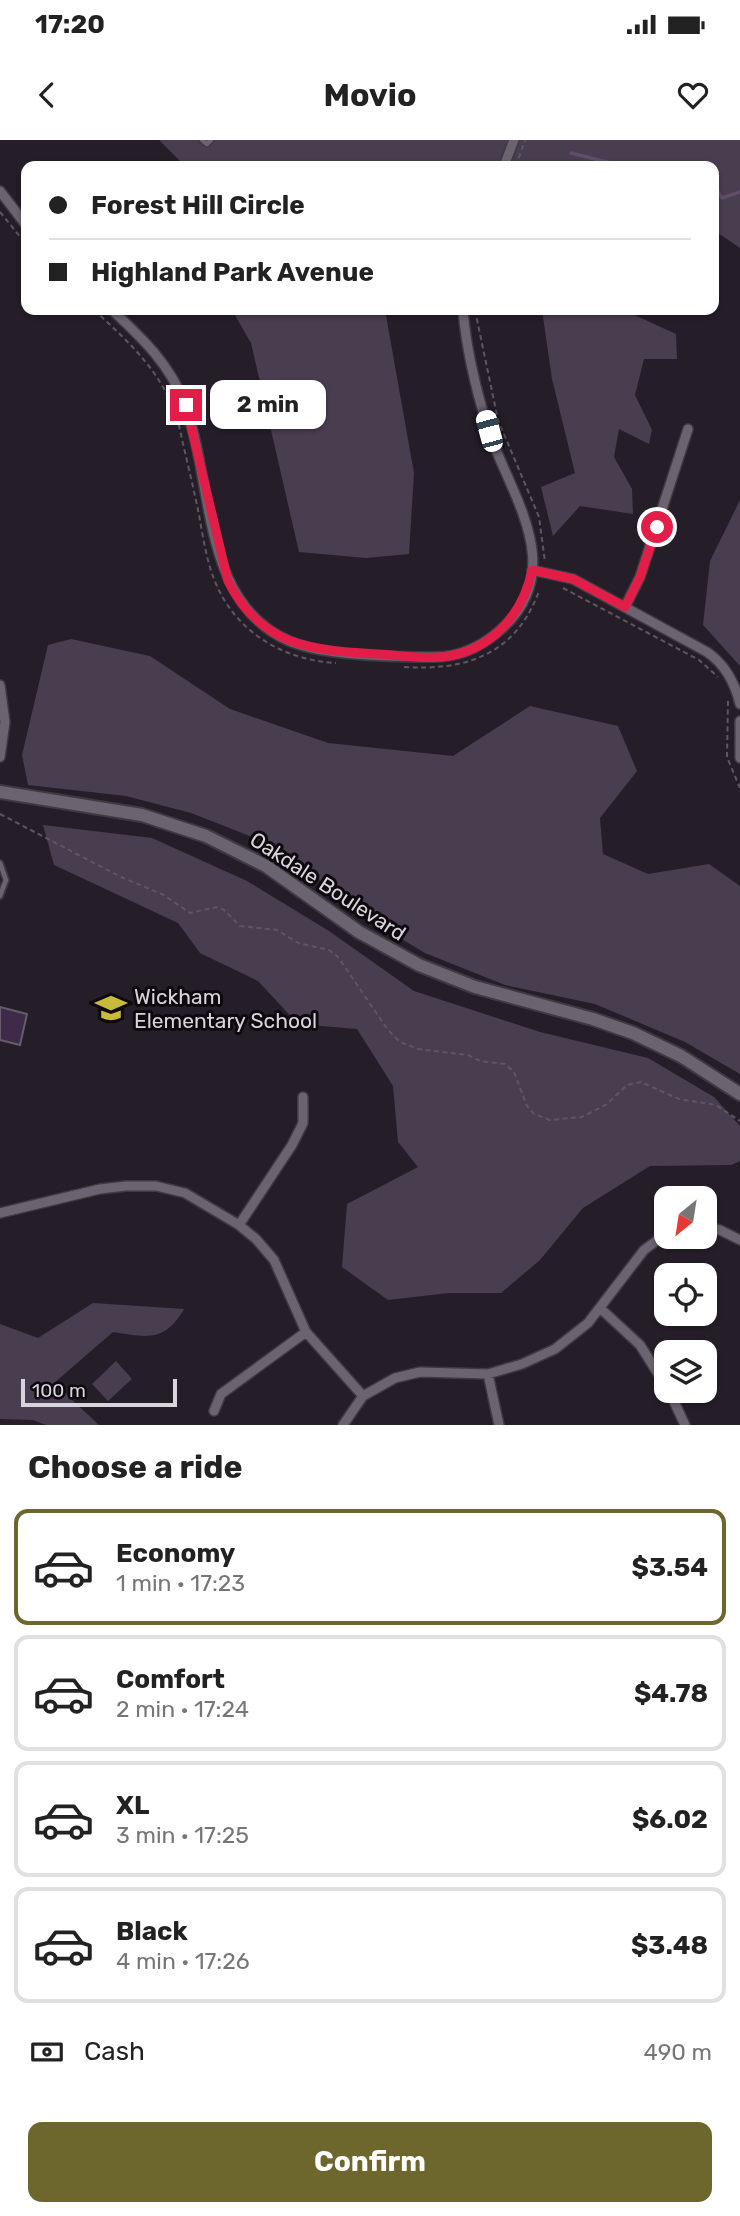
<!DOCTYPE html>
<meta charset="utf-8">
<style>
body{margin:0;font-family:Rubik,sans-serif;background:#f6f6f6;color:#222;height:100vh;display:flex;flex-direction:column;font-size:26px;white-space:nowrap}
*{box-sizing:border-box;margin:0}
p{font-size:23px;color:#767676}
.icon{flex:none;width:38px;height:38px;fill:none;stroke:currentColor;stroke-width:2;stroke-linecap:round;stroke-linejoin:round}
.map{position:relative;height:1285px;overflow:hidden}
.drawer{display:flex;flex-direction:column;background:#fff;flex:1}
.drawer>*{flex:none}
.banner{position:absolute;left:21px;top:21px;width:698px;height:154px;border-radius:14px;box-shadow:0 2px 5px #0004;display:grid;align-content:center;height:154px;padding:0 28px;background:#fff}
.needle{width:46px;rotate:210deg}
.controls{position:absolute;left:654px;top:1046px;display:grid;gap:14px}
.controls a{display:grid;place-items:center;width:63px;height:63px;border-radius:14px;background:#fff;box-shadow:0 2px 5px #0004;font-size:35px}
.scale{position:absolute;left:21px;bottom:18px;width:156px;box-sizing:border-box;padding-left:7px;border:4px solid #d9d4dc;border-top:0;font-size:19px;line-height:24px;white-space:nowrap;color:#d9d4dc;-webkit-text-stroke:5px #0d090e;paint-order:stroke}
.end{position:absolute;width:32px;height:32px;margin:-16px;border:9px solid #e11d48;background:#fff;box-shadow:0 0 0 4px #fff}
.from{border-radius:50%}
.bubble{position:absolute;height:49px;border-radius:14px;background:#fff;box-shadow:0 2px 5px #0004;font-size:23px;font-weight:700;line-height:49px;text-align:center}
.car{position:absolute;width:21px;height:42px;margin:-21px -10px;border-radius:9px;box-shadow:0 0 5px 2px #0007;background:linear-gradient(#fff 24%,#345 0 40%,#fff 0 76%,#345 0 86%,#fff 0)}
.banner b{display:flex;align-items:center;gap:24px;height:66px;font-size:26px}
.banner b+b{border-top:2px solid #e0e0e0}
.banner i{width:18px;height:18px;background:#222}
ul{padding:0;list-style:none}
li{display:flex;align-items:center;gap:21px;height:116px;margin:0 14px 10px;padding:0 14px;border:4px solid #e0e0e0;border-radius:14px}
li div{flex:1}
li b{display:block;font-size:26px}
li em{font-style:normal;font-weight:700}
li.selected{border-color:#6d672d}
li>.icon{width:63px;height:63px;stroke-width:1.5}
h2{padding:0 28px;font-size:32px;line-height:84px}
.pay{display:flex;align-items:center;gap:18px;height:77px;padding:0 28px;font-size:26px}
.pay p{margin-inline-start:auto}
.button{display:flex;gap:14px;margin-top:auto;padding:14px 28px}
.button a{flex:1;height:80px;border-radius:14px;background:#6d672d;color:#fff;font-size:28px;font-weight:700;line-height:80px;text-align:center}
.status{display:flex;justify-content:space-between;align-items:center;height:49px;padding:0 35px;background:#fff;direction:ltr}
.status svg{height:19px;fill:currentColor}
header{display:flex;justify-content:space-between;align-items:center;height:91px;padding:0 28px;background:#fff;font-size:32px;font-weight:700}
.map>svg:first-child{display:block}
.green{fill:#493d50}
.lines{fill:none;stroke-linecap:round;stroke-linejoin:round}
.stream{stroke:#614c6c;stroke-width:3.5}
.building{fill:#3f2b49;stroke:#655d6a;stroke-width:2}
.service-casing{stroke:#3f3942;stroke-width:8}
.minor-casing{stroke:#3f3942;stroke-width:12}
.secondary-casing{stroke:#3f3942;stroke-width:16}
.path{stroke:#5e5761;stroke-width:2;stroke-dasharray:5 3.5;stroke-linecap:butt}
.service{stroke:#6c6371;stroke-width:4.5}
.minor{stroke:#6c6371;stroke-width:9}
.secondary{stroke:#6c6371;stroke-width:12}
.route{stroke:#e11d48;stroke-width:9}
.labels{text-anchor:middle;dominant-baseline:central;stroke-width:6;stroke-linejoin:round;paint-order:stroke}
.street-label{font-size:21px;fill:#d9d4dc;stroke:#0d090e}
.poi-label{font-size:21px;fill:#d9d4dc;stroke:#0d090e;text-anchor:start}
</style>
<div class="status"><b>17:20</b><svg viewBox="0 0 49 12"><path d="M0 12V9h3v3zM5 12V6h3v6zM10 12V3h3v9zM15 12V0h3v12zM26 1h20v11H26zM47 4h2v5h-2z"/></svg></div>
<header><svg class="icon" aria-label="back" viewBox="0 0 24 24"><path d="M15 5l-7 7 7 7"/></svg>Movio<svg class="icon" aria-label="heart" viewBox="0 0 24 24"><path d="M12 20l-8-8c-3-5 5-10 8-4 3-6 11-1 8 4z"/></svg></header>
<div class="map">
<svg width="740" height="1285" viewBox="0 0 740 1285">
<rect width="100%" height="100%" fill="#251e29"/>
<path class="green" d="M159 0H740V108L721 95 714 94V26H434L427 22 424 26H185Z
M232 170H385L414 333 409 414 366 418 299 412 251 203Z
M542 170H632L630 173 676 194 677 219H644L635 255 652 290 649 304 619 289 614 317 632 349 633 374 580 366 553 396 541 347 575 333 552 239Z
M740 360V526L703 485 710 421Z
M71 499 150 516 230 569 328 603 453 616 530 566 618 586 637 631 600 678 603 714 648 734 709 724 740 746V934L685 902 595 864 505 845 425 813 361 775 283 709 191 673 126 656 28 645 22 615 48 505Z
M43 685 152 698 247 741 329 791 414 851 540 892 648 918 714 957 740 986V1021L731 1025 650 1026 583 1068 540 1120 501 1153H449L388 1160 342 1127 347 1064 418 1027 398 1002 393 946 357 889 298 884 258 841 200 813 178 783 54 725Z
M93 1163 184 1169C164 1203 147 1197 113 1192L54 1243 99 1285H46L33 1280 0 1279V1184L38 1198Z
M116 1221 132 1239 108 1261 92 1244Z"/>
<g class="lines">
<path class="stream" d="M571 13 623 26
M714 46 722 58 740 52"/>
</g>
<path class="building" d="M0 867 27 874 20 905 0 900Z"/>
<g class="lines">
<defs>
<path id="service" d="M202 0 207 4 211 0
M0 723 6 740 0 756"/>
<path id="minor" d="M504 26 514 0
M0 51 26 85
M112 170C142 198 171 225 185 265 214 343 200 462 289 501 323 516 393 517 431 517 456 518 479 508 498 492 571 431 510 355 488 289 477 253 466 207 463 170
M532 430 573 439 707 512C726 525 735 543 740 564
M625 467 640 437 688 289
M0 545 5 582 0 617
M740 581V618
M0 1073 100 1049 126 1046H156L185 1053 239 1085 256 1099 274 1120 306 1192 363 1256
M239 1085 292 1005 303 983V957
M705 1087 720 1090 740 1100
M601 1169 640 1205 667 1248
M488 1234 499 1285
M669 1251 685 1285
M214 1271 221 1254 306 1192
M343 1285 363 1256 395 1238 420 1232 488 1234 522 1224 555 1209 588 1183 644 1110 667 1093"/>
<path id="secondary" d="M0 652 142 675 206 696 266 726 359 792 419 825 475 847 593 879 633 893 681 916 740 954"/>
</defs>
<use href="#service" class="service-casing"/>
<use href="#minor" class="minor-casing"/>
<use href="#secondary" class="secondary-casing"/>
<path class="path" d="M516 26 525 0
M0 72 26 104
M94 170C130 203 163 233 178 281 184 309 191 337 197 365 202 389 205 416 214 439 234 491 282 520 336 523
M475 170 498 280 539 377 545 422
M563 448 699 520 718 537
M404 527C467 531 516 514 539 451
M728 561 727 617 740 648
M0 674 121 737 164 755 190 773 217 767 224 770 240 786 277 790 298 803 329 810 338 817 388 890 400 902 418 909 468 915 480 921 505 924 514 932 527 966 534 974 550 980 582 977 607 964 627 945 641 942 679 959 716 965 740 981"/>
<use href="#service" class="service"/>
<use href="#minor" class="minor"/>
<use href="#secondary" class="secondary"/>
</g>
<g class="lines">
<path class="route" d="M186 265 228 441C261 507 312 510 378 514 399 515 421 519 442 517 490 512 523 475 532 430L573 439 625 467 640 437 657 387"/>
</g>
<defs>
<symbol id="school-bare" viewBox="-9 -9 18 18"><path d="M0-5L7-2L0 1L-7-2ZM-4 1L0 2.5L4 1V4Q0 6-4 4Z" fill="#c8bb3b" stroke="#0d090e" stroke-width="2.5" paint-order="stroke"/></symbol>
</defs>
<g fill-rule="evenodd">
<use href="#school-bare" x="89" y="846" width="44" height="44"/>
</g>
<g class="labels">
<g class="street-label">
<text transform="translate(328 746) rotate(33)">Oakdale Boulevard</text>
</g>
<g class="poi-label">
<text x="134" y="856">Wickham<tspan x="134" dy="24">Elementary School</tspan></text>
</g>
</g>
</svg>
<div class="controls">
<a><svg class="needle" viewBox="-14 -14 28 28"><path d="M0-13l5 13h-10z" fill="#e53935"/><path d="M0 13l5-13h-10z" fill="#767676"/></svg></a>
<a><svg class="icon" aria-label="locate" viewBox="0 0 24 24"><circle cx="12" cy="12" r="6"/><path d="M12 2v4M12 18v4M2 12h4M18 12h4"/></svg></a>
<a><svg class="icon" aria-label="layers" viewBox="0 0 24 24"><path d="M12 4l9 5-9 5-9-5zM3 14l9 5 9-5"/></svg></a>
</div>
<div class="scale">100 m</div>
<i class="end from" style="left:657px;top:387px"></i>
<i class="end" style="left:186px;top:265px"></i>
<div class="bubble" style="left:210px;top:240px;width:116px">2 min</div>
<i class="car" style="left:489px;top:291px;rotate:345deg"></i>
<div class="banner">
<b><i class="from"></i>Forest Hill Circle</b>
<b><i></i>Highland Park Avenue</b>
</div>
</div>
<section class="drawer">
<h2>Choose a ride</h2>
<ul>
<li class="selected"><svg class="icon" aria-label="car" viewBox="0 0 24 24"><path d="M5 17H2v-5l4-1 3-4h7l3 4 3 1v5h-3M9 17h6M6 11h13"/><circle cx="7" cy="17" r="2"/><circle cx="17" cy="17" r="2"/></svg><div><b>Economy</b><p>1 min · 17:23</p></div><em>$3.54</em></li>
<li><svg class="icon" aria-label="car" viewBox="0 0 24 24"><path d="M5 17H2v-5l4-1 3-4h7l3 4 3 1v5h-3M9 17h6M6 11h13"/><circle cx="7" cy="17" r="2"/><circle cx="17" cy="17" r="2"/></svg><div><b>Comfort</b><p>2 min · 17:24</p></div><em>$4.78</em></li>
<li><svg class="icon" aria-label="car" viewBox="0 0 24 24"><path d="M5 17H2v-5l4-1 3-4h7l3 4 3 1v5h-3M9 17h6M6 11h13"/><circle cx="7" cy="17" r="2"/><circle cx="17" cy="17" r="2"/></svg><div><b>XL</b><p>3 min · 17:25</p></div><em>$6.02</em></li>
<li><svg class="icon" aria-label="car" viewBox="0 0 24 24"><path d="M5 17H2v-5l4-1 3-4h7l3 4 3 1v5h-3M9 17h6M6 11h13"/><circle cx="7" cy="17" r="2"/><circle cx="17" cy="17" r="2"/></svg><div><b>Black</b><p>4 min · 17:26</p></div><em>$3.48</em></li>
</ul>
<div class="pay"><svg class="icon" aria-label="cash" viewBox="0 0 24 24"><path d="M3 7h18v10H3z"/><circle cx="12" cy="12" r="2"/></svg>Cash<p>490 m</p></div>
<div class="button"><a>Confirm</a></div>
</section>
